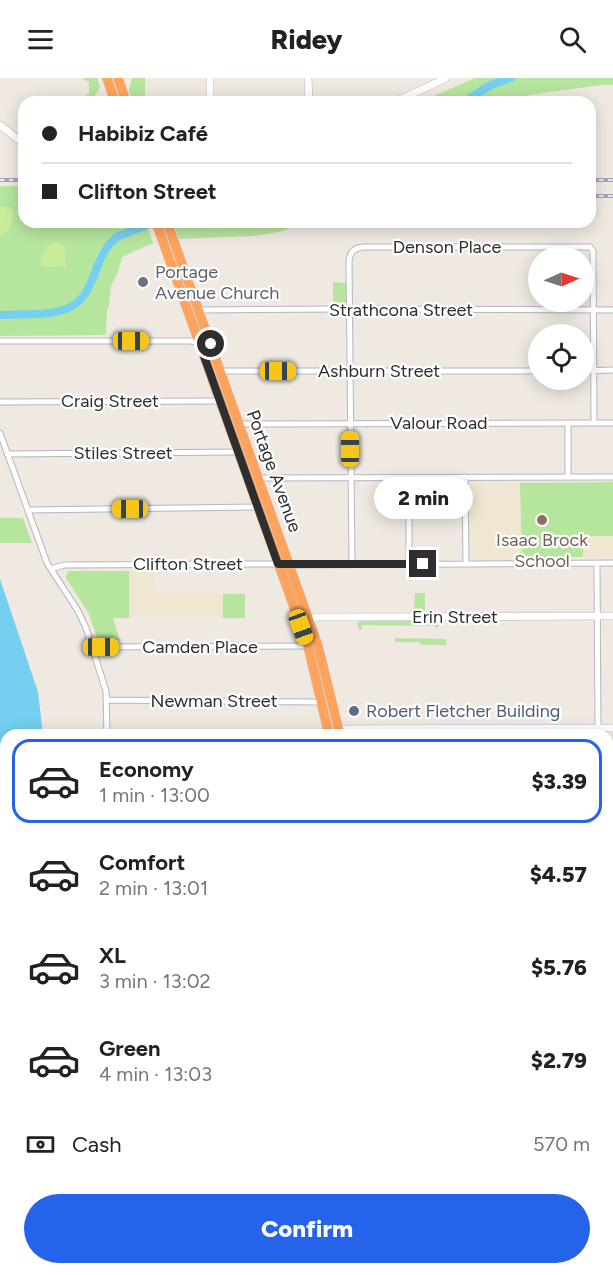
<!DOCTYPE html>
<meta charset="utf-8">
<style>
body{margin:0;font-family:Figtree,sans-serif;background:#f6f6f6;color:#222;height:100vh;display:flex;flex-direction:column;font-size:22px;white-space:nowrap}
*{box-sizing:border-box;margin:0}
p{font-size:20px;color:#767676}
.icon{flex:none;width:33px;height:33px;fill:none;stroke:currentColor;stroke-width:2;stroke-linecap:round;stroke-linejoin:round}
.map{position:relative;flex:1;overflow:hidden}
.details{position:absolute;left:0px;top:651px;width:614px;height:546px;display:flex;flex-direction:column;background:#fff;border-radius:18px 18px 0 0;box-shadow:0 3px 15px #0003}
.details>*{flex:none}
.hud{position:absolute;left:18px;top:18px;width:578px;height:132px;border-radius:18px;box-shadow:0 3px 15px #0003;display:grid;align-content:center;height:132px;padding:0 24px;background:#fff}
.needle{width:39px;rotate:87deg}
.fabs{position:absolute;left:528px;top:168px;display:grid;gap:12px}
.fabs a{display:grid;place-items:center;width:66px;height:66px;border-radius:50%;background:#fff;box-shadow:0 3px 15px #0003;font-size:30px}
.end{position:absolute;width:27px;height:27px;margin:-14px;border:8px solid #2e2e2e;background:#fff;box-shadow:0 0 0 3px #fff}
.from{border-radius:50%}
.bubble{position:absolute;height:42px;border-radius:21px;background:#fff;box-shadow:0 3px 15px #0003;font-size:20px;font-weight:800;line-height:42px;text-align:center}
.car{position:absolute;width:18px;height:36px;margin:-18px -9px;border-radius:8px;box-shadow:0 0 4px 2px #0007;background:linear-gradient(#f5c518 24%,#345 0 40%,#f5c518 0 76%,#345 0 86%,#f5c518 0)}
.hud b{display:flex;align-items:center;gap:21px;height:57px;font-size:22px}
.hud b+b{border-top:2px solid #e0e0e0}
.hud i{width:15px;height:15px;background:#222}
ul{padding:10px 0 0;list-style:none}
li{display:flex;align-items:center;gap:18px;height:84px;margin:0 12px 9px;padding:0 12px;border:3px solid transparent;border-radius:18px}
li div{flex:1}
li b{display:block;font-size:22px}
li em{font-style:normal;font-weight:800}
li.active{border-color:#2563eb}
li>.icon{width:54px;height:54px;stroke-width:1.5}
.pay{display:flex;align-items:center;gap:15px;height:66px;padding:0 24px;font-size:22px}
.pay p{margin-inline-start:auto}
.cta{display:flex;gap:12px;margin-top:auto;padding:12px 24px}
.cta a{flex:1;height:69px;border-radius:36px;background:#2563eb;color:#fff;font-size:24px;font-weight:800;line-height:69px;text-align:center}
header{display:flex;justify-content:space-between;align-items:center;height:78px;padding:0 24px;background:#fff;font-size:27px;font-weight:800}
.map>svg:first-child{display:block}
.education{fill:#f0e6d1}
.green{fill:#b6e59e}
.pitch{fill:#c9ec9a}
.water{fill:#75cff0}
.lines{fill:none;stroke-linecap:round;stroke-linejoin:round}
.river{stroke:#75cff0;stroke-width:8}
.street-casing{stroke:#b4b7c1;stroke-width:7}
.secondary-casing{stroke:#b4b7c1;stroke-width:8}
.highway-casing{stroke:#c9c9c9;stroke-width:10}
.street{stroke:#fff;stroke-width:5}
.secondary{stroke:#fff;stroke-width:7}
.highway{stroke:#ffa35c;stroke-width:9}
.rail-casing{stroke:#a3a6b8;stroke-width:4}
.rail{stroke:#fff;stroke-width:1.5;stroke-dasharray:4.5;stroke-linecap:butt}
.route{stroke:#2e2e2e;stroke-width:8}
.worship-dot{fill:#6b7280;stroke:#fff;stroke-width:2}
.education-dot{fill:#8d6e63;stroke:#fff;stroke-width:2}
.service-dot{fill:#5c6f8a;stroke:#fff;stroke-width:2}
.labels{text-anchor:middle;dominant-baseline:central;stroke-width:4.5;stroke-linejoin:round;paint-order:stroke}
.street-label{font-size:18px;fill:#2e2e2e;stroke:#fff}
.worship-label{font-size:18px;fill:#5b616d;stroke:#fff;text-anchor:start}
.education-label{font-size:18px;fill:#785e54;stroke:#fff}
.service-label{font-size:18px;fill:#4e5e75;stroke:#fff;text-anchor:start}
</style>
<header><svg class="icon" aria-label="menu" viewBox="0 0 24 24"><path d="M4 6h16M4 12h16M4 18h16"/></svg>Ridey<svg class="icon" aria-label="search" viewBox="0 0 24 24"><circle cx="10" cy="10" r="6"/><path d="M15 15l6 6"/></svg></header>
<div class="map">
<svg width="613" height="1197" viewBox="0 0 613 1197">
<rect width="100%" height="100%" fill="#efe9e1"/>
<path class="education" d="M613 404V479L471 480 470 405Z
M154 492 155 515 245 516V540H113L120 563H98L89 536 66 500 67 495 74 493Z
M0 1170H6V1191H34V1197H0Z"/>
<path class="green" d="M83 0H97L100 9 93 21H90L86 18V17L89 16V4L86 3Z
M132 0H145V24H132L129 12Z
M475 0H613V7H602L529 17 510 24H420Z
M0 108H24V144H146L147 145C129 153 108 157 98 176 95 182 95 189 93 194 89 207 81 221 69 227 49 237 22 233 0 234Z
M173 144H305L279 154 254 158 179 161Z
M147 148 153 165 122 179 118 194 111 208 109 227 107 232 106 257 0 258V239C19 239 47 240 65 233 95 221 92 193 110 171 113 167 115 162 119 160 123 159 128 158 132 157L133 154Z
M333 204 346 205V225H333Z
M613 404V458H583V479H522L520 405Z
M0 440H23L32 465H0Z
M69 493H129V540H113L120 563H98L89 536 66 500V497Z
M415 515H425V533H414Z
M223 516H245V540H223Z
M359 543H441L442 544 436 551 435 548 362 547 361 552H359L357 546Z
M395 560 446 561V567H421L420 564H395Z"/>
<path class="pitch" d="M0 129H11L14 136 9 153 0 158Z
M55 165 62 166 65 168 66 191 62 189 41 188C40 177 43 168 55 165Z"/>
<path class="water" d="M0 501 38 614 43 657H6V818L0 827Z"/>
<g class="lines">
<path class="river" d="M466 24 467 22 491 7 511 0
M0 237C20 236 47 238 66 231 98 219 91 179 116 160 119 157 120 158 124 156 134 152 144 148 155 144"/>
<defs>
<path id="street" d="M199 232 345 231 613 232
M0 263H190L211 266
M220 293H538
M584 293 613 292
M0 324 220 323
M237 346 613 345
M0 355 47 485 78 533 86 550 106 613 107 657
M7 376 238 374
M465 399 466 486
M568 399V345
M259 400 613 399
M409 400V486
M28 432 260 429
M352 486 349 183C350 174 355 169 364 169H590L593 173 594 345
M597 486 598 657
M289 487 613 485
M51 491 64 487 280 486
M92 569 308 568
M106 622 321 624
M608 707H613
M608 776H613
M608 880H613
M3 882H6
M608 935H613
M0 938H6
M608 992H613
M0 995 6 994
M608 1048H613
M0 1050H6
M608 1104H613
M0 1106H6
M608 1160H613
M0 1162H6
M42 1191V1197
M212 1191V1197
M382 1191V1197"/>
<path id="secondary" d="M210 0V24
M308 0 309 24
M395 24 446 0
M0 47 24 66
M305 546 316 539H342L613 538
M337 651 613 650"/>
<path id="highway" d="M107 0 115 24
M118 0 126 24
M156 144 308 568 329 657
M167 144 318 568 340 657
M463 1191 464 1197
M474 1191 476 1197"/>
</defs>
<use href="#street" class="street-casing"/>
<use href="#secondary" class="secondary-casing"/>
<use href="#highway" class="highway-casing"/>
<use href="#street" class="street"/>
<use href="#secondary" class="secondary"/>
<use href="#highway" class="highway"/>
<defs>
<path id="rail" d="M0 102H24
M590 102H613
M590 118H613"/>
</defs>
<use href="#rail" class="rail-casing"/>
<use href="#rail" class="rail"/>
</g>
<g class="lines">
<path class="route" d="M211 266 199 264 278 486H423"/>
</g>
<circle class="worship-dot" cx="143" cy="204" r="6"/>
<circle class="education-dot" cx="542" cy="442" r="6"/>
<circle class="service-dot" cx="354" cy="633" r="6"/>
<g class="labels">
<g class="street-label">
<text x="447" y="169">Denson Place</text>
<text x="401" y="232">Strathcona Street</text>
<text x="379" y="293">Ashburn Street</text>
<text x="110" y="323">Craig Street</text>
<text x="439" y="345">Valour Road</text>
<text x="123" y="375">Stiles Street</text>
<text transform="translate(274 393) rotate(70)">Portage Avenue</text>
<text x="188" y="486">Clifton Street</text>
<text x="455" y="539">Erin Street</text>
<text x="200" y="569">Camden Place</text>
<text x="214" y="623">Newman Street</text>
</g>
<g class="worship-label">
<text x="155" y="194">Portage<tspan x="155" dy="21">Avenue Church</tspan></text>
</g>
<g class="education-label">
<text x="542" y="462">Isaac Brock<tspan x="542" dy="21">School</tspan></text>
</g>
<g class="service-label">
<text x="366" y="633">Robert Fletcher Building</text>
</g>
</g>
</svg>
<div class="fabs">
<a><svg class="needle" viewBox="-14 -14 28 28"><path d="M0-13l5 13h-10z" fill="#e53935"/><path d="M0 13l5-13h-10z" fill="#767676"/></svg></a>
<a><svg class="icon" aria-label="locate" viewBox="0 0 24 24"><circle cx="12" cy="12" r="6"/><path d="M12 2v4M12 18v4M2 12h4M18 12h4"/></svg></a>
</div>
<i class="end from" style="left:211px;top:266px"></i>
<i class="end" style="left:423px;top:486px"></i>
<div class="bubble" style="left:374px;top:399px;width:99px">2 min</div>
<i class="car" style="left:131px;top:263px;rotate:90deg"></i>
<i class="car" style="left:278px;top:293px;rotate:90deg"></i>
<i class="car" style="left:350px;top:371px;rotate:0deg"></i>
<i class="car" style="left:130px;top:431px;rotate:270deg"></i>
<i class="car" style="left:301px;top:549px;rotate:160deg"></i>
<i class="car" style="left:101px;top:569px;rotate:90deg"></i>
<div class="hud">
<b><i class="from"></i>Habibiz Café</b>
<b><i></i>Clifton Street</b>
</div>
<section class="details">
<ul>
<li class="active"><svg class="icon" aria-label="car" viewBox="0 0 24 24"><path d="M5 17H2v-5l4-1 3-4h7l3 4 3 1v5h-3M9 17h6M6 11h13"/><circle cx="7" cy="17" r="2"/><circle cx="17" cy="17" r="2"/></svg><div><b>Economy</b><p>1 min · 13:00</p></div><em>$3.39</em></li>
<li><svg class="icon" aria-label="car" viewBox="0 0 24 24"><path d="M5 17H2v-5l4-1 3-4h7l3 4 3 1v5h-3M9 17h6M6 11h13"/><circle cx="7" cy="17" r="2"/><circle cx="17" cy="17" r="2"/></svg><div><b>Comfort</b><p>2 min · 13:01</p></div><em>$4.57</em></li>
<li><svg class="icon" aria-label="car" viewBox="0 0 24 24"><path d="M5 17H2v-5l4-1 3-4h7l3 4 3 1v5h-3M9 17h6M6 11h13"/><circle cx="7" cy="17" r="2"/><circle cx="17" cy="17" r="2"/></svg><div><b>XL</b><p>3 min · 13:02</p></div><em>$5.76</em></li>
<li><svg class="icon" aria-label="car" viewBox="0 0 24 24"><path d="M5 17H2v-5l4-1 3-4h7l3 4 3 1v5h-3M9 17h6M6 11h13"/><circle cx="7" cy="17" r="2"/><circle cx="17" cy="17" r="2"/></svg><div><b>Green</b><p>4 min · 13:03</p></div><em>$2.79</em></li>
</ul>
<div class="pay"><svg class="icon" aria-label="cash" viewBox="0 0 24 24"><path d="M3 7h18v10H3z"/><circle cx="12" cy="12" r="2"/></svg>Cash<p>570 m</p></div>
<div class="cta"><a>Confirm</a></div>
</section>
</div>
